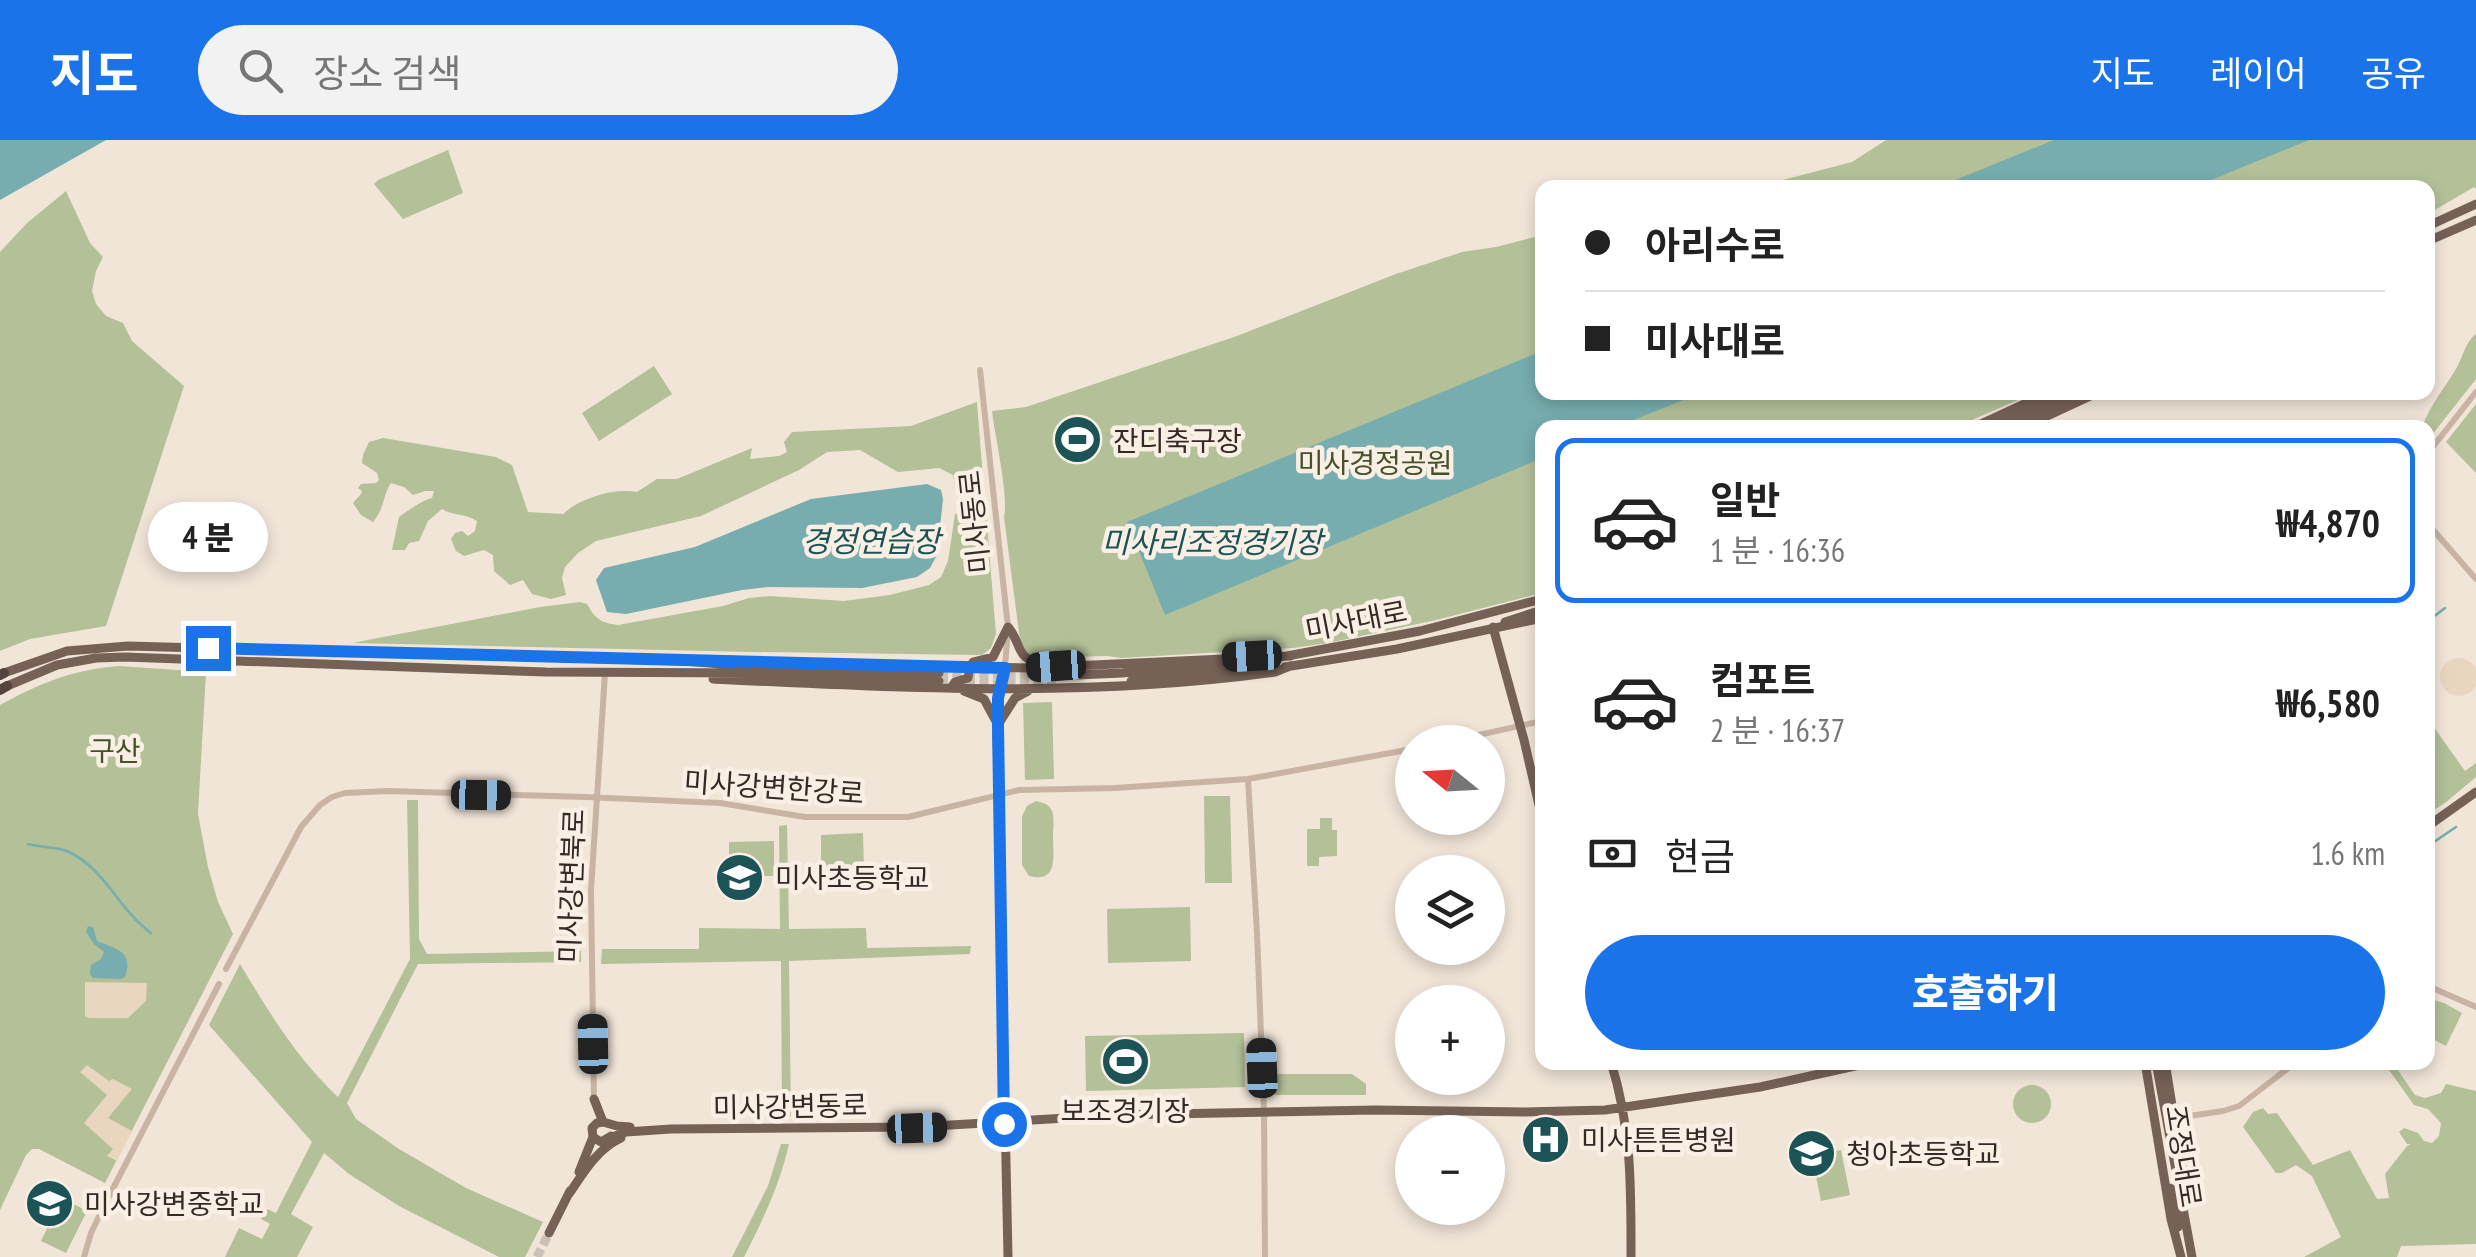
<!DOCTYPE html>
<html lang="ko">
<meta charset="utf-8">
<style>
body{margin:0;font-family:"PT Sans Narrow","Noto Sans KR",sans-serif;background:#f2f2f2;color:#222;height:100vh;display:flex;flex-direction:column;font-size:38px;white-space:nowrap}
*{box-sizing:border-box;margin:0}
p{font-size:32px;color:#767676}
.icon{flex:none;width:55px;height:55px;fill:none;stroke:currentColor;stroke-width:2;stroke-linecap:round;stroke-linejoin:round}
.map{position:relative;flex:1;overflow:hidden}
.panel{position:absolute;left:1535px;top:280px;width:900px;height:650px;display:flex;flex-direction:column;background:#fff;border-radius:20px;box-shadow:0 5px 15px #0003}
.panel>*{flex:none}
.guide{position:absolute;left:1535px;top:40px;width:900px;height:220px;border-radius:20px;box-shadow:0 5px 15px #0003;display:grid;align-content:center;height:220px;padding:0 50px;background:#fff}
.needle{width:65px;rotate:288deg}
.fabs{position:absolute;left:1395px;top:585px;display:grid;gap:20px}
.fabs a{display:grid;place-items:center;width:110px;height:110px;border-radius:50%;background:#fff;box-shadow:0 5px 15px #0003;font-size:50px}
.end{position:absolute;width:45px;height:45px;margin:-22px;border:12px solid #1a73e8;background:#fff;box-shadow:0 0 0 5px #fff}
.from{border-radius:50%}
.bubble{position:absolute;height:70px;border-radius:35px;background:#fff;box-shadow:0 5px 15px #0003;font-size:32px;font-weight:800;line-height:70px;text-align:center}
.car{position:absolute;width:30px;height:60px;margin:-30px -15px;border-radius:12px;box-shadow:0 0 8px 2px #0007;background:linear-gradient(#222 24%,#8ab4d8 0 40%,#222 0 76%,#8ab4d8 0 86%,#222 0)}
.guide b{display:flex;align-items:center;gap:35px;height:95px;font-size:38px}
.guide b+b{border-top:2px solid #e0e0e0}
.guide i{width:25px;height:25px;background:#222}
ul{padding:18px 0 0;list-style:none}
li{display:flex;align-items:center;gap:30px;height:165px;margin:0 20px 15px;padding:0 30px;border:5px solid transparent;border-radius:20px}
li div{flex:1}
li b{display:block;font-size:38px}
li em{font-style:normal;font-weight:800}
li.current{border-color:#1a73e8}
li>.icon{width:90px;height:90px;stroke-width:1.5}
.pay{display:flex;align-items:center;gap:25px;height:110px;padding:0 50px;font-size:38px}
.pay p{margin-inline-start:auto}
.primary-button{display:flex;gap:20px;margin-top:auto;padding:20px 50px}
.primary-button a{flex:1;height:115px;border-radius:60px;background:#1a73e8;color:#fff;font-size:40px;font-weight:800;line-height:115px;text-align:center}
header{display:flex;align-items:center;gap:60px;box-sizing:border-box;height:140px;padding:0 50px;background:#1a73e8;color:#fff}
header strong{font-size:48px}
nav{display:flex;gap:55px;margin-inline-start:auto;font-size:35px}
.search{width:700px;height:90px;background:#f2f2f2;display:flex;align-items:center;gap:25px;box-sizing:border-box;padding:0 35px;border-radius:55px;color:#767676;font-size:38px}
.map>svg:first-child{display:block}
.green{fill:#b3c098}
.plaza{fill:#e9d6bf}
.water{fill:#77adae}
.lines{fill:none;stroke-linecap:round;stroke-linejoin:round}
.stream{stroke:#77adae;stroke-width:2.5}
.major-tunnel{stroke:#cbc0b4;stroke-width:9;stroke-dasharray:9 4.5;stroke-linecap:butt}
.minor{stroke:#c9b4a4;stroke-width:6}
.major{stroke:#766157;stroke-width:9}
.highway{stroke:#55443d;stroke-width:10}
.route{stroke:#1a73e8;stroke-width:12}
.labels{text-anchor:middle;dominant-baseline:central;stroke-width:9;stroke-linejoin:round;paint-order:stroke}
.poi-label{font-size:28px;fill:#342a26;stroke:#f9efe4;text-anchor:start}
.park-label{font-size:28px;fill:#44522a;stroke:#f9efe4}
.street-label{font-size:28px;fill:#342a26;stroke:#f9efe4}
.water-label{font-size:30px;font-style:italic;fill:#1b5356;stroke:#f9efe4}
</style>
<header>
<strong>지도</strong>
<div class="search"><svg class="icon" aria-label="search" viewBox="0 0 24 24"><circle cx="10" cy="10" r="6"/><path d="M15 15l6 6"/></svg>장소 검색</div>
<nav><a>지도</a><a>레이어</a><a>공유</a></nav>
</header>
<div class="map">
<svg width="2476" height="1117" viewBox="0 0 2476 1117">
<rect width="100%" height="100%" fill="#f1e5d8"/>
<path class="green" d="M1886 0H2476V49L2474 47 2428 74V48H1752L1852 22Z
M448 10 463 53 403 79 374 44 378 40Z
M66 51 90 103 103 117 96 131 92 151 96 164 106 176 123 183 132 201 184 246 106 486 30 499 0 511V112L27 83Z
M1542 95V252L2034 253 1956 287 1542 288V453L1436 480 1328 503 1293 508 1121 518 1107 516 1036 518 1026 514 1021 508 1004 377C1009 356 995 297 992 271L1026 267 1237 196 1396 134 1462 112 1496 107Z
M2476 194V239L2428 300V288L2422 287C2430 265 2444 249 2456 229 2463 217 2465 202 2476 194Z
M654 226 672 254 599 301 582 273Z
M977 262 984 352 957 357 953 335 939 328 898 332 860 310 827 312 799 330 701 376 596 401 578 413 565 427 562 438 566 455 551 459 532 454 523 440 510 445 494 431 493 415 484 410 464 416 456 411 451 399 455 393 462 391 468 396 475 391 477 381C465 373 453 376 442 369L428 381 419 401 409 403 405 410H392L399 377C407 371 423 360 432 358L434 351H425L413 355 404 347 391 343C382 357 385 368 373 382L361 375 353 363 361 354 362 351 358 348 361 344 376 343 379 340 377 333 362 323 363 315 369 302 383 298 496 317 512 325 528 372 563 374C580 358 614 348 637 352L657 339H677L752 308 750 319 779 316 787 312 784 302 792 292 911 286Z
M2476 264V333L2446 302Z
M986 373 996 494 991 508 982 515 753 512 352 503 540 467 580 462 587 464C595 478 600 483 618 485L723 466 749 458 770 456 844 461 890 455 929 445 941 437 948 421 955 374Z
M119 526 206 532 198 674 208 727 218 762 233 794 105 1043 39 1009H32L26 1015 0 1070V565C38 544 74 529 119 526Z
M1052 562 1054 639 1025 640 1023 563Z
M2428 579 2465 631 2476 623V637L2445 663 2428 674Z
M1204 656H1230L1232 743H1205Z
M407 660H418L419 799 427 814 581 811V822L418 824 347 963 356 979 399 1009 466 1048 543 1082 525 1117H499L399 1066 349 1034 324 1013 291 1074 313 1087 297 1117H225L239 1088 262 1099 270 1084 261 1079 267 1069 276 1073 312 1002 209 885 240 824C268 871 298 920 338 957L410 819Z
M1036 661C1042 663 1047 663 1051 669 1055 676 1053 688 1053 695 1053 715 1059 744 1029 736L1022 725V676L1027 666Z
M1320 678H1332V690H1337V716L1319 717V726H1307V689H1320Z
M787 685 789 789 866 788 867 808 971 806 970 814 789 821 791 976H782L781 821 601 824 602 809H699V788L780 789 779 686Z
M863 693 864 731 825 732 821 728V695Z
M774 701V736H729V702Z
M1190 767 1191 821 1108 823 1107 769Z
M2428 858 2444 863 2462 873 2446 906 2431 898 2428 900Z
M1244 893 1245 947 1086 951 1085 896Z
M2384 923H2393L2415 955 2425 958 2441 953 2446 944 2476 951V1104L2401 1106 2397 1117H2304L2341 1097 2312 1036 2296 1025 2282 1033H2276L2243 987 2253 972 2263 968 2268 974 2277 973 2313 1025 2350 1010 2377 1059 2389 1058 2385 1034 2407 1006 2411 1004H2407L2399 992 2404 988 2418 993 2424 1001 2432 1003 2439 996 2441 983 2428 969 2414 965Z
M1275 934H1352L1366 944V955H1275Z
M2013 964a19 19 0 1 1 38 0a19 19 0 1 1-38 0Z
M781 1004H789C780 1044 763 1080 744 1117H732L768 1046Z
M1841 1010 1850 1055 1821 1061 1812 1016Z
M62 1058 87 1071 66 1113 41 1101Z"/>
<path class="plaza" d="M2440 537a19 19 0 1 1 38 0a19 19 0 1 1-38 0Z
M85 842 147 843 146 861 128 878H89L85 876Z
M87 925 109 941 113 939 132 949 108 978 132 991 117 1021 107 1016 113 1009 84 983 107 955 80 932Z"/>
<path class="water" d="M0 0H106L0 60Z
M2054 0H2309L2194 47H1938Z
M1542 211V252L1701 253 1616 287 1542 288V318L1165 475 1127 382Z
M927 344 941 350 943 359 937 415 930 428 917 437 862 448 768 447 742 450 626 474 607 472 596 440 604 428 695 407 811 359Z
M88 786 93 787 97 801C116 809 134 811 125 837L121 839 93 838 90 834 91 825 101 819 104 812 94 804 86 792Z"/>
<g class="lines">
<path class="stream" d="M2428 481 2445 468
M28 704C42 708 56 706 69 712 105 729 119 770 151 793
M2428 706 2456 687"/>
<path class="major-tunnel" d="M939 533 1055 536
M939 541 1056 543
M537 1117 549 1093"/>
<path class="minor" d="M980 230 1008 487 1005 527
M2428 313 2476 252
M2428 384 2476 439
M1447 602 1542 581
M1248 639 1257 793 1264 971 1265 1117
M226 829 301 687 320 665 332 657 345 653 388 651 585 657 720 663 805 677H908L1019 650 1115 648 1248 639 1412 609
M2428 846 2476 867
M594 959 591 750 605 533
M2176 978 2223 971 2239 966 2296 922
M84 1117 91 1093 106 1062 219 844"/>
<path class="major" d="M2428 86 2476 64
M2428 101 2476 80
M1972 288 2050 252
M1989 288 2065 252
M2005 288 2081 252
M2021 288 2099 252
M1505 482 1542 470
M1493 487 1524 600 1542 678
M1287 516 1420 491 1542 459
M973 522 993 517 1008 487C1024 506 1013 520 1046 523
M854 524 1029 528 1291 516
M1285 527 1397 509 1542 478
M1005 528 998 558 997 594 1008 1117
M4 533 67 511 128 506 684 521 759 527 939 533
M1055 536 1122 533 1232 523
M713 539C900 548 1089 558 1275 532L1290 526
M1131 541 1255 529
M7 546 57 525 96 518 125 517 546 532 754 533 939 541
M951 548 955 542 968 538 969 532 966 526
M964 551 984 559 997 583
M999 583 1015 558 1028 551
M2428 686 2476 652
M1611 922C1632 990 1631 1048 1631 1117
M2145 922 2171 1079 2181 1117
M2156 922 2192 1117
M2165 922 2184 1040
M594 959 603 982 617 986 630 987
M603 982 597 983 592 988 593 997 601 1002 611 996
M610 998 626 992 671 989 917 987 1117 975 1375 970 1525 972 1605 970 1760 947 1873 922
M579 1032 593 997
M2172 1048 2178 1087
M569 1054C584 1032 596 1010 621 998
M549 1093 570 1051"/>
<path class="highway" d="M0 535 4 533
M0 550 7 546"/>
</g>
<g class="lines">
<path class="route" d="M208 508 1005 528 998 558V585L1004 984"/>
</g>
<defs>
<symbol id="stadium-disc" viewBox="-11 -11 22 22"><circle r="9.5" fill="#1b5356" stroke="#f9efe4"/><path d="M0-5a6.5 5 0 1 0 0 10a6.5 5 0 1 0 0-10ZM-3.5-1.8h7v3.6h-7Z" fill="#fff"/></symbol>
<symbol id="school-disc" viewBox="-11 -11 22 22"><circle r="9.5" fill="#1b5356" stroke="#f9efe4"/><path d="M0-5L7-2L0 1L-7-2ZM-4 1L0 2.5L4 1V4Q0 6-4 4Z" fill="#fff"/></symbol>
<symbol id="hospital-disc" viewBox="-11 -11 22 22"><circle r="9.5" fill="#1b5356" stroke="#f9efe4"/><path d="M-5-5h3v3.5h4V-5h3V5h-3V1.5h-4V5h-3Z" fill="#fff"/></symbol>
</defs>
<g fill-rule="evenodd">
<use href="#stadium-disc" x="1050" y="272" width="55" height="55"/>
<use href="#school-disc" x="712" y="710" width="55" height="55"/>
<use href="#stadium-disc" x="1098" y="894" width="55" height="55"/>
<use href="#hospital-disc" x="1518" y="972" width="55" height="55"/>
<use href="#school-disc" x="1784" y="986" width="55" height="55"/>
<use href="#school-disc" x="22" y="1036" width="55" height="55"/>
</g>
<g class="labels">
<g class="poi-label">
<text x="1113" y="300">잔디축구장</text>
<text x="775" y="737">미사초등학교</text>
<text x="1125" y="970" text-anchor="middle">보조경기장</text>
<text x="1581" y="999">미사튼튼병원</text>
<text x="1846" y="1013">청아초등학교</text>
<text x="84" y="1063">미사강변중학교</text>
</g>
<g class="park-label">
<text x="1375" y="322">미사경정공원</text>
<text x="115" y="610">구산</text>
</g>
<g class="street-label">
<text transform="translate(974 382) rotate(-96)">미사동로</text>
<text transform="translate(1356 480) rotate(-11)">미사대로</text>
<text transform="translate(774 647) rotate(4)">미사강변한강로</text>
<text transform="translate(571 746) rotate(-88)">미사강변북로</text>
<text transform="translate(790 966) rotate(-1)">미사강변동로</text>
<text transform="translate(2184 1016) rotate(81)">조정대로</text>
</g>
<g class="water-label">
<text x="871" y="400">경정연습장</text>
<text x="1212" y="401">미사리조정경기장</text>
</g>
</g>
</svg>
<div class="fabs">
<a><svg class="needle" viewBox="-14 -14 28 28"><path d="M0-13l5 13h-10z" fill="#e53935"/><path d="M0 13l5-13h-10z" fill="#767676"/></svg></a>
<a><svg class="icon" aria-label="layers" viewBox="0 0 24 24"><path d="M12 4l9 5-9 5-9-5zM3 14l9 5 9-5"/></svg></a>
<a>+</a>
<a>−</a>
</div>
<i class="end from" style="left:1004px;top:984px"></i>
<i class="end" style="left:208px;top:508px"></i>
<div class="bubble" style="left:148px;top:362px;width:120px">4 분</div>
<i class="car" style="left:1252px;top:516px;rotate:267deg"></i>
<i class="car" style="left:1056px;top:526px;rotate:266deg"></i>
<i class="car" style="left:481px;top:655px;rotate:91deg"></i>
<i class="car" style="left:593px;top:904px;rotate:359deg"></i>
<i class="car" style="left:1262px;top:928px;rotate:358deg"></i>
<i class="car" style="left:917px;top:988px;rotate:88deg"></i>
<div class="guide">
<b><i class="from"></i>아리수로</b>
<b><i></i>미사대로</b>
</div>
<section class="panel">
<ul>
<li class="current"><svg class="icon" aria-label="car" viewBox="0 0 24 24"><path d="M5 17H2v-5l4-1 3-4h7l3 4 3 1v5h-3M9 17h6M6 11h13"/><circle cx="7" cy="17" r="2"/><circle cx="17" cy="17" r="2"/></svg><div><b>일반</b><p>1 분 · 16:36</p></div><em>₩4,870</em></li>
<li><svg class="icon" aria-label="car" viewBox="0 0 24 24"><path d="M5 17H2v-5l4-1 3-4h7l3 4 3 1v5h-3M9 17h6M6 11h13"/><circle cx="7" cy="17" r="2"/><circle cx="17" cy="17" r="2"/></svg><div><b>컴포트</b><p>2 분 · 16:37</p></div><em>₩6,580</em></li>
</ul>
<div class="pay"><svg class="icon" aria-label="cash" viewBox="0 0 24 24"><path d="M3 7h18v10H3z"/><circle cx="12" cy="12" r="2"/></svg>현금<p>1.6 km</p></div>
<div class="primary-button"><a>호출하기</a></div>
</section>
</div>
